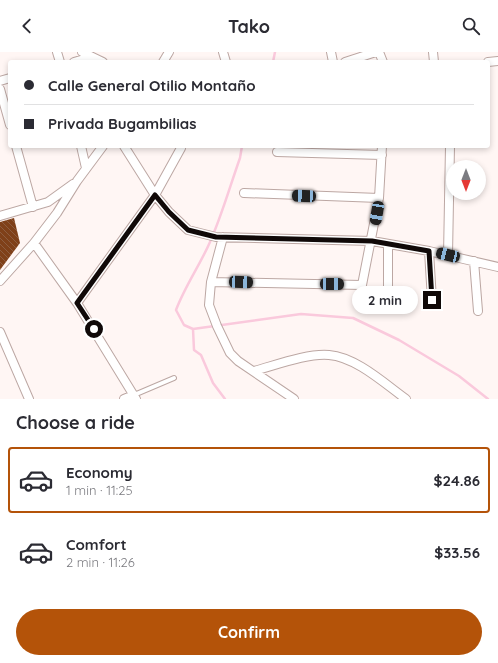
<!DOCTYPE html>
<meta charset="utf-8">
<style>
body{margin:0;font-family:Quicksand,sans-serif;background:#f2f2f3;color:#2b2b33;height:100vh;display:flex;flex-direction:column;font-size:15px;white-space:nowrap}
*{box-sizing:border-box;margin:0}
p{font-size:13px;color:#7c7c81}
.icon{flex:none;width:22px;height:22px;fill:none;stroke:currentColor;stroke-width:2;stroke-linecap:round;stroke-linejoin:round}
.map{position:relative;height:347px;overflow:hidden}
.sheet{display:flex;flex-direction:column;background:#fff;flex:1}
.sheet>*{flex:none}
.banner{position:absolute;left:8px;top:8px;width:482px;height:88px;border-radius:4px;box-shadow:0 2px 6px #0003;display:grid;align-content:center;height:88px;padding:0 16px;background:#fff}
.needle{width:26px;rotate:180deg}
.fabs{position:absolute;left:446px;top:108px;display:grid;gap:8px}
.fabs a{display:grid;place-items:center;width:40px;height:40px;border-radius:50%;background:#fff;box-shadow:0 2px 6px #0003;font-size:20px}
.end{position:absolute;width:18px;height:18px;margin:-9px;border:5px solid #100908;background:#fff;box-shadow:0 0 0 2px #fff}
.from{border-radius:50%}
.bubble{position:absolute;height:28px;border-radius:14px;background:#fff;box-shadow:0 2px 6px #0003;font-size:13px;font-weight:800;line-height:28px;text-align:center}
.car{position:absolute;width:12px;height:24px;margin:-12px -6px;border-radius:5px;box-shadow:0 0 3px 1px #0007;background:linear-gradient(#222 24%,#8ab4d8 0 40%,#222 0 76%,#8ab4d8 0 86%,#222 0)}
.banner b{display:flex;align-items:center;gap:14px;height:38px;font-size:15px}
.banner b+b{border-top:1px solid #e1e1e2}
.banner i{width:10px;height:10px;background:#2b2b33}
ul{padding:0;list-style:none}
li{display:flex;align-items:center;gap:12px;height:66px;margin:0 8px 6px;padding:0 8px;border:2px solid transparent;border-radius:4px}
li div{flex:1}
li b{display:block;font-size:15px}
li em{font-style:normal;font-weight:800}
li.active{border-color:#b45309}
li>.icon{width:36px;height:36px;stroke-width:1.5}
h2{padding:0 16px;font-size:18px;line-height:48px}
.primary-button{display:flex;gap:8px;margin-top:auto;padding:8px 16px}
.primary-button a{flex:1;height:46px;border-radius:24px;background:#b45309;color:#fff;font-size:16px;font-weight:800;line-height:46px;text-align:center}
header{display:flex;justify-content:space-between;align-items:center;height:52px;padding:0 16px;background:#fff;font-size:18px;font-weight:800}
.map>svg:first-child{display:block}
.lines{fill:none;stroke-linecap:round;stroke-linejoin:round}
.stream{stroke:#fac9dc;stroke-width:2.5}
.building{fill:url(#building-back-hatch)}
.lane-casing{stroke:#bca7a3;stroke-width:6}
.street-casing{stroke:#bca7a3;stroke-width:10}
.lane{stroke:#fff;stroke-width:4}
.street{stroke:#fff;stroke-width:8}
.route{stroke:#100908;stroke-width:5}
</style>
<header><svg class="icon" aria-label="back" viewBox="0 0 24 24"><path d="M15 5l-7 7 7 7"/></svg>Tako<svg class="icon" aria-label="search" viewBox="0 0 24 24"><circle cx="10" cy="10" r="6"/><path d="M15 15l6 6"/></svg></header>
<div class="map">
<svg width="498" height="347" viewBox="0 0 498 347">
<defs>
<pattern id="building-back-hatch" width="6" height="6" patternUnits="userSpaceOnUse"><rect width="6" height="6" fill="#7f4019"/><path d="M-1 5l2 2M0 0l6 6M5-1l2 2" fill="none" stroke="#8d5d40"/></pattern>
</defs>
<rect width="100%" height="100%" fill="#fff6f4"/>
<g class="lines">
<path class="stream" d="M273 10 275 0
M193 277 301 262 353 266 399 288 459 324 488 347
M225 347 213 331 201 303 194 298 193 277 184 273 176 258C185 234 200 213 210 190 222 163 230 134 240 106L242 94"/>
</g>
<path class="building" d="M14 166 20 191 0 218V170Z"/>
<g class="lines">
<defs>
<path id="lane" d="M134 343 174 326"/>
<path id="street" d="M57 0 60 10
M82 0 103 10
M223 0 226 10
M331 0 333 10
M379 0 383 10
M433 0 434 10
M74 10 91 5
M163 10 169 0
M345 10 376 0
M488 10 498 9
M0 29 10 26
M0 37 10 73
M16 94 33 155
M81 94 86 116
M124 94 155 143 169 160 188 178 216 185 372 189 429 199 498 215
M277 100 382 103
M244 141 379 146
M0 164 48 150 73 132
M223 185 211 230 209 253 217 274 230 301 238 309 294 347
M34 191 77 251 136 347
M388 192V234
M429 199 432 248
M448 203 450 94
M474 209 478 259
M0 229 34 191 57 161 77 129 103 94
M211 230 362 233 379 146 382 94
M77 251 155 143 181 96
M0 280 29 347
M254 319C276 313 308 301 329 303 356 305 385 332 406 347
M124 347 134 343"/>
</defs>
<use href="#lane" class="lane-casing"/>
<use href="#street" class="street-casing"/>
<use href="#lane" class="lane"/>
<use href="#street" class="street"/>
</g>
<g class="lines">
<path class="route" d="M94 277 77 251 155 143 169 160 188 178 216 185 372 189 429 199 432 248"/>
</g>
</svg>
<div class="fabs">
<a><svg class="needle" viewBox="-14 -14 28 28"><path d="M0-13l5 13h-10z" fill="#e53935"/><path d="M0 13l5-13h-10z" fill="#7c7c81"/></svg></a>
</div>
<i class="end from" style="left:94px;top:277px"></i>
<i class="end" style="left:432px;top:248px"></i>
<div class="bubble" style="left:352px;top:234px;width:66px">2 min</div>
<i class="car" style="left:304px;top:144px;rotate:272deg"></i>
<i class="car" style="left:377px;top:161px;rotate:190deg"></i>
<i class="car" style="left:448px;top:203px;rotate:283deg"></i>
<i class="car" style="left:241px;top:230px;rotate:92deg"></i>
<i class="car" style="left:332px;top:232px;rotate:91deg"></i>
<div class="banner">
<b><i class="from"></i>Calle General Otilio Montaño</b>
<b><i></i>Privada Bugambilias</b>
</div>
</div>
<section class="sheet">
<h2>Choose a ride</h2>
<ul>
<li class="active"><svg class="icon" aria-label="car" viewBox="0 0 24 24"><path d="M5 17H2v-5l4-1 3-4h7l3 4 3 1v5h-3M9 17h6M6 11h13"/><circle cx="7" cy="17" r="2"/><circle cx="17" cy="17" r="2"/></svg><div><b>Economy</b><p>1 min · 11:25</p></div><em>$24.86</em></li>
<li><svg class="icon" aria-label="car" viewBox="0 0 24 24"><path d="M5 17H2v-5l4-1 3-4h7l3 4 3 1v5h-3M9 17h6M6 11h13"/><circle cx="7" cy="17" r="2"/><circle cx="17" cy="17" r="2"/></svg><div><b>Comfort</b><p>2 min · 11:26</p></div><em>$33.56</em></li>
</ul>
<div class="primary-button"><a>Confirm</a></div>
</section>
